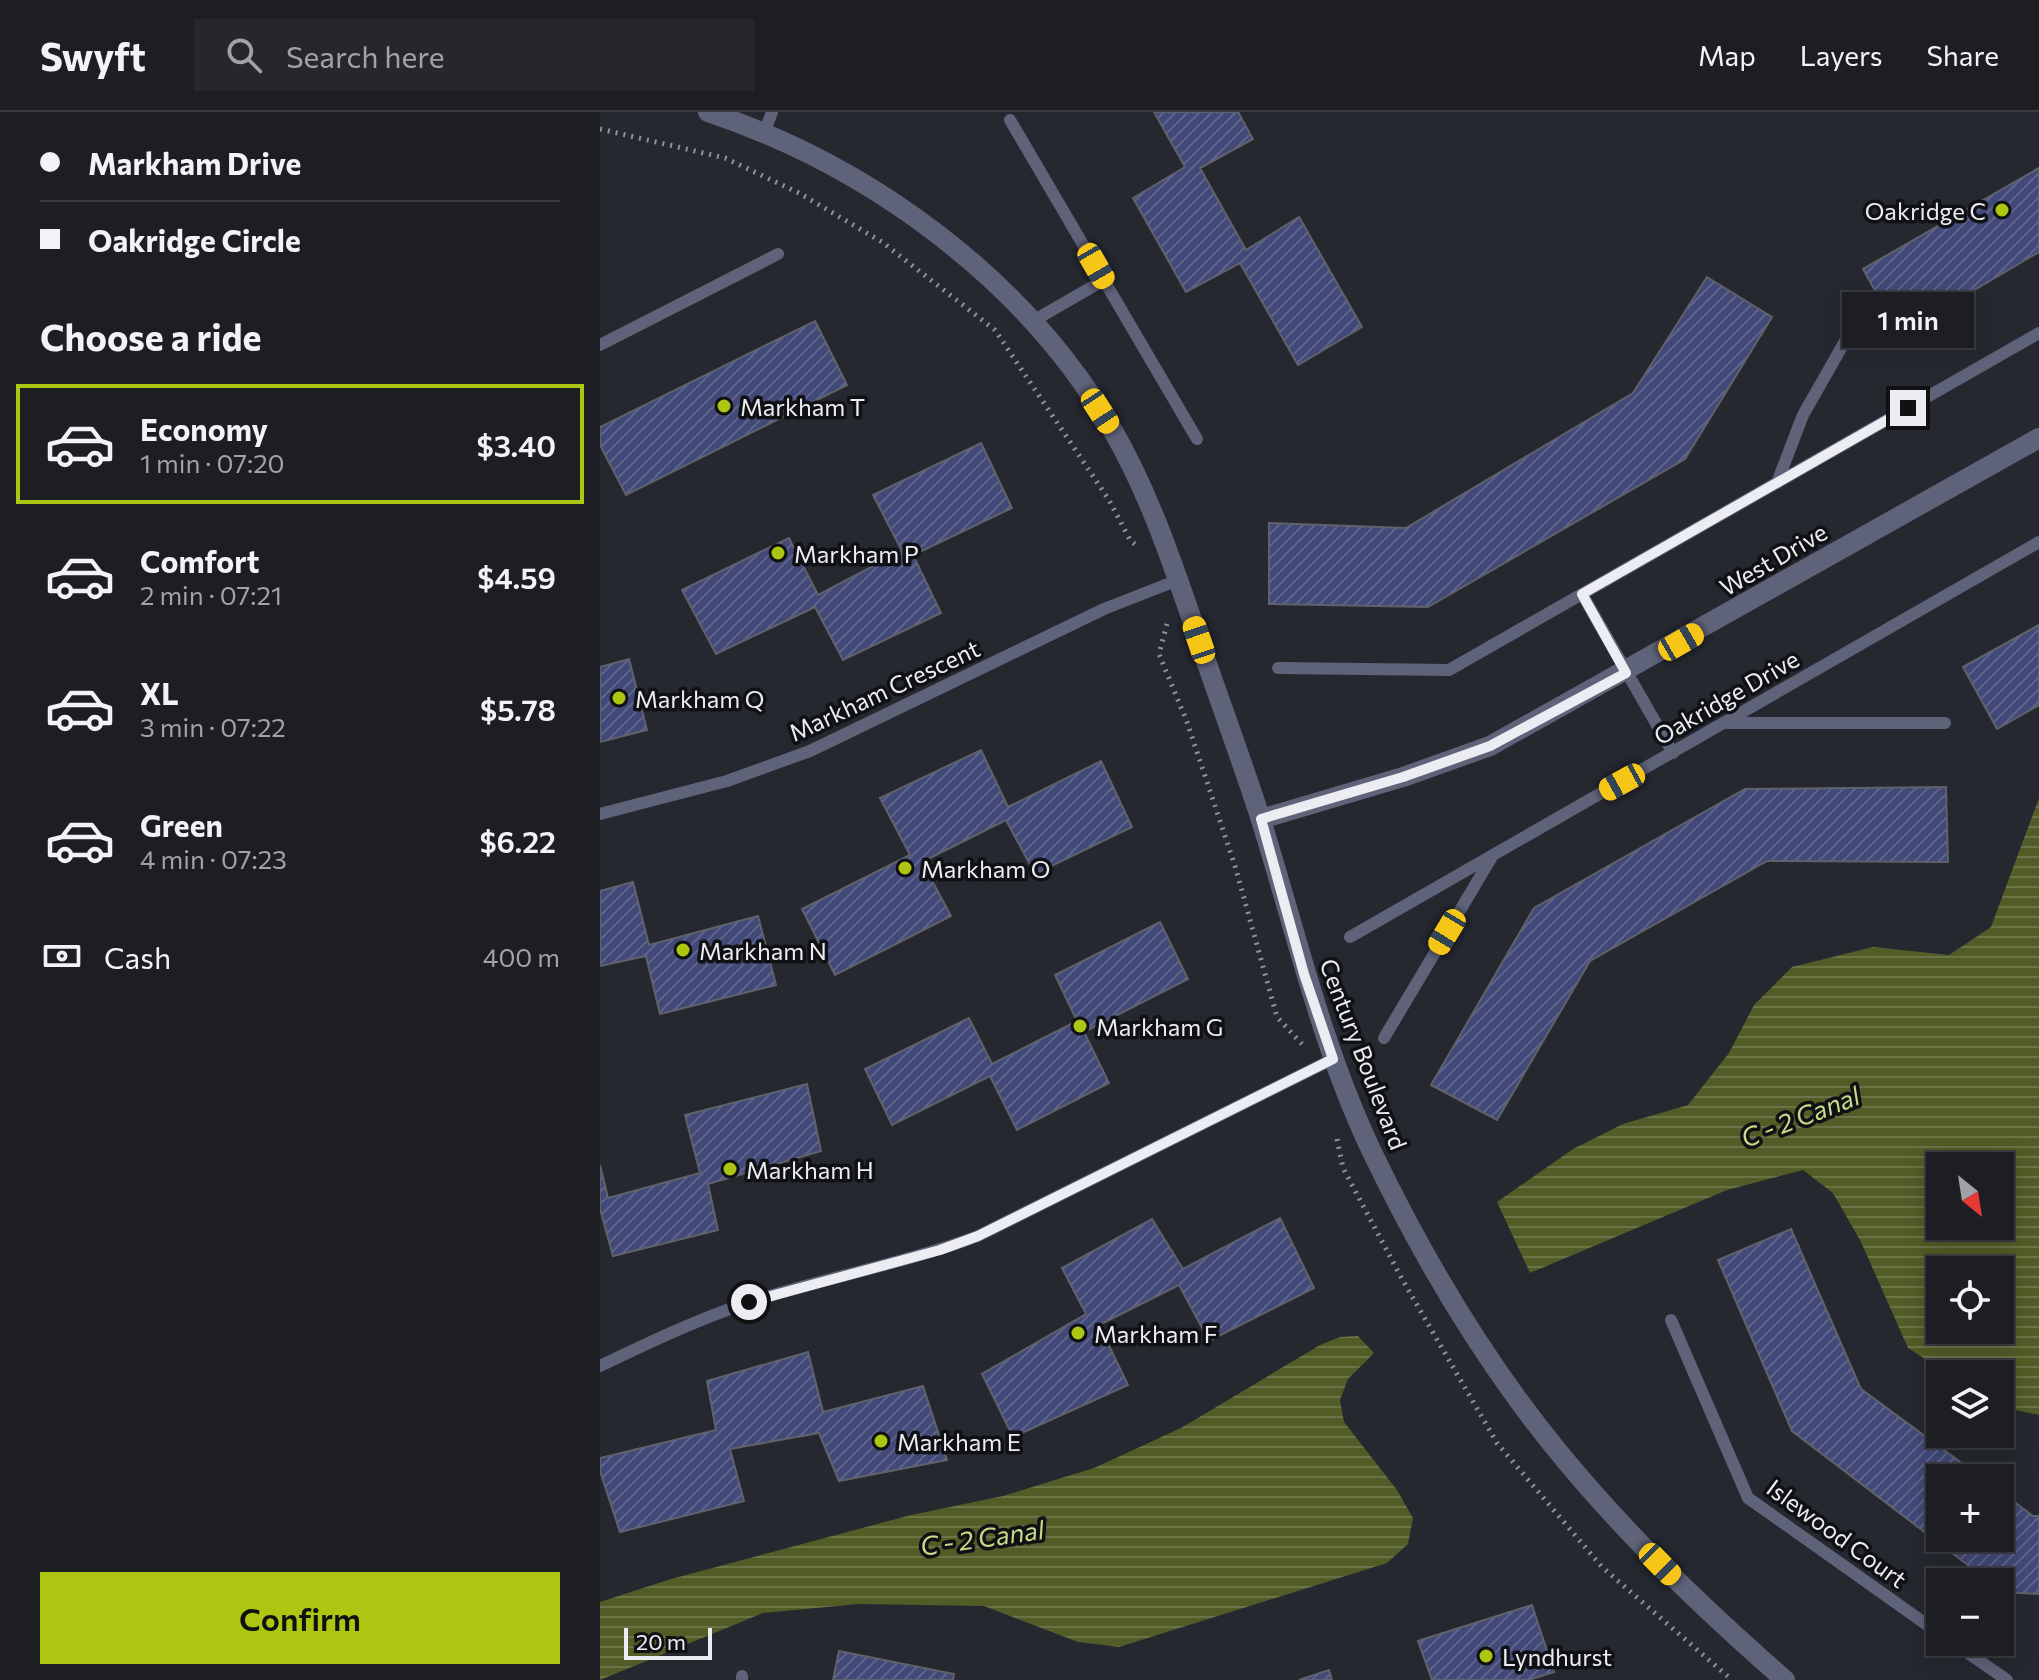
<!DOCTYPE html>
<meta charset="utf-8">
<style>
body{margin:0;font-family:Commissioner,sans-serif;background:#25272c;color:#f1f3f6;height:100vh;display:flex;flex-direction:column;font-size:30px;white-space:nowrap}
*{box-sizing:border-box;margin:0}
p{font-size:26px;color:#a0a2a6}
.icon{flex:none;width:44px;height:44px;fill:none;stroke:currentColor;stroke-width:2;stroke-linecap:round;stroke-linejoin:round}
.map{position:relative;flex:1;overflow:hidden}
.details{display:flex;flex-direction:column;background:#1c1e24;width:600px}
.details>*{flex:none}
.hud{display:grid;align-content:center;height:176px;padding:0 40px;background:#1c1e24}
.needle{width:52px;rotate:150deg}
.controls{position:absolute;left:1326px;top:1040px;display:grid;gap:16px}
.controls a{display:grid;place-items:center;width:88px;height:88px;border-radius:0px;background:#1c1e24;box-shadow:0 4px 20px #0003,0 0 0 2px #3a3c41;font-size:40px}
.scale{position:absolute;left:24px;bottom:20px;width:88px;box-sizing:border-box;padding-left:8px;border:4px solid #ecedf2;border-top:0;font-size:22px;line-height:28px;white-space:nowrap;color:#ecedf2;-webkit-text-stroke:6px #101115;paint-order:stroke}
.end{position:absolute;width:36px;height:36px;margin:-18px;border:10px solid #ecedf2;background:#111;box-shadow:0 0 0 4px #111}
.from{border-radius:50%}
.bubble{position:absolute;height:56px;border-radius:0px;background:#1c1e24;box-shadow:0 4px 20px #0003,0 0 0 2px #3a3c41;font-size:26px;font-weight:600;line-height:56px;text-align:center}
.car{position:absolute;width:24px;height:48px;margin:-24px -12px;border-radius:10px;box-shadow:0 0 6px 2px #0007;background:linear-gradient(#f5c518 24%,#345 0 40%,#f5c518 0 76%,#345 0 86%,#f5c518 0)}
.hud b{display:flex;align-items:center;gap:28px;height:76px;font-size:30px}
.hud b+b{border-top:2px solid #3a3c41}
.hud i{width:20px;height:20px;background:#f1f3f6}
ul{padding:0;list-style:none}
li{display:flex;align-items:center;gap:24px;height:120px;margin:0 16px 12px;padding:0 24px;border:4px solid transparent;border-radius:0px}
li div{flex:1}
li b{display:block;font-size:30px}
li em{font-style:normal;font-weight:600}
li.current{border-color:#acc611}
li>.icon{width:72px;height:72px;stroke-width:1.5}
h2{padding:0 40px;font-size:36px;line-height:96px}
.pay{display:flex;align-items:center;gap:20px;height:88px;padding:0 40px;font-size:30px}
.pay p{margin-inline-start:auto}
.action{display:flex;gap:16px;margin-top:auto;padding:16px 40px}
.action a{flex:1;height:92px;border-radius:0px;background:#acc611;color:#111;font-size:32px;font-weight:600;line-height:92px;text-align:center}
header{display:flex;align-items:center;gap:48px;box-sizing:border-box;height:112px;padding:0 40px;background:#1c1e24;border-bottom:2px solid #3a3c41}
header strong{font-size:38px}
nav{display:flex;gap:44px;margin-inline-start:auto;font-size:28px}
.search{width:560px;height:72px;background:#25272c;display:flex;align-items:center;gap:20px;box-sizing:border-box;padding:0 28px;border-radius:0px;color:#a0a2a6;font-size:30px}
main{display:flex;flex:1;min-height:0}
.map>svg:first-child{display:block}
.water{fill:url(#water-rules);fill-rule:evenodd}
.building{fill:url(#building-hatch);stroke:#60626b;stroke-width:2}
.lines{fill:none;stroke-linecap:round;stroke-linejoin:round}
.path{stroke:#919298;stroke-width:5;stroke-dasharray:2 6;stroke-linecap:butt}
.service{stroke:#5f637a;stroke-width:12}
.minor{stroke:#5f637a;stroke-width:20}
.route{stroke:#ecedf2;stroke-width:10}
.poi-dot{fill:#acc611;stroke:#101115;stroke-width:3}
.labels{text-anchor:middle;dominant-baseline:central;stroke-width:7;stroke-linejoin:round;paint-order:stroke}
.poi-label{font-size:24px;fill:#ecedf2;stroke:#101115;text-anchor:start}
.street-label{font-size:24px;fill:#ecedf2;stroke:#101115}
.water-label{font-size:26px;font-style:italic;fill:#c8da87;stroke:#101115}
</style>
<header>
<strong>Swyft</strong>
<div class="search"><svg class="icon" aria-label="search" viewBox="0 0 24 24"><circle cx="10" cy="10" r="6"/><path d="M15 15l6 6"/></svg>Search here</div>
<nav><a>Map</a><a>Layers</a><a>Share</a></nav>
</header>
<main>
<section class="details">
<div class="hud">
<b><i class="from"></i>Markham Drive</b>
<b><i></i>Oakridge Circle</b>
</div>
<h2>Choose a ride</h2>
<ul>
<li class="current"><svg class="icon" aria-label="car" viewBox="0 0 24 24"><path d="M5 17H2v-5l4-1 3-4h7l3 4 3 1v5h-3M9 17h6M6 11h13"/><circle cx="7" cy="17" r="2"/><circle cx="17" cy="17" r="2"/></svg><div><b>Economy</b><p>1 min · 07:20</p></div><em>$3.40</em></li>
<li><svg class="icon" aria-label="car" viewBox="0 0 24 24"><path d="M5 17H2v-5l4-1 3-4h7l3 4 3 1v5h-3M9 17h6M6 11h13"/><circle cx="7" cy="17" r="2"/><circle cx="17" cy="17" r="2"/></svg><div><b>Comfort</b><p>2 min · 07:21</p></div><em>$4.59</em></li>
<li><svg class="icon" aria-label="car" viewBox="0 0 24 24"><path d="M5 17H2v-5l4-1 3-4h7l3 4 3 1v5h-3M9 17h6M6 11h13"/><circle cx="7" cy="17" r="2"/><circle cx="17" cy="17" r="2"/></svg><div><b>XL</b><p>3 min · 07:22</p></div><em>$5.78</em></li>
<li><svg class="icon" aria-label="car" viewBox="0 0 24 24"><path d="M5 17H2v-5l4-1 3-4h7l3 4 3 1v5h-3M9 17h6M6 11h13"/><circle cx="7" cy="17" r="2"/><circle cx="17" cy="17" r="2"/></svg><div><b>Green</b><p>4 min · 07:23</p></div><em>$6.22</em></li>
</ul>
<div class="pay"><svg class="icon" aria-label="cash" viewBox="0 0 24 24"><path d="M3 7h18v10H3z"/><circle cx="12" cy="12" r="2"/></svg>Cash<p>400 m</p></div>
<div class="action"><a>Confirm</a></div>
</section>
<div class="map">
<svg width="1439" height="1568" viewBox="0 0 1439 1568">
<defs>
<pattern id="water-rules" width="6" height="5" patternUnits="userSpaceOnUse" patternTransform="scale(2)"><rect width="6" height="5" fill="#525c26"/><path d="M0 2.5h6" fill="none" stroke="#6b7446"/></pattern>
<pattern id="building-hatch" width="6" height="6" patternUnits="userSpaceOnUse" patternTransform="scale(2)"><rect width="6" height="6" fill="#424978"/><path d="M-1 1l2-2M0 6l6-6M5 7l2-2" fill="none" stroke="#5d648c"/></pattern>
</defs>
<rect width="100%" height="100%" fill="#262830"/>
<path class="water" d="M1439 686V1303L1400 1295V1262H1349L1308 1236 1261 1130 1233 1081 1203 1058 1127 1078 930 1161 897 1090 973 1037 1023 1012 1088 993 1129 941 1154 893 1192 855 1273 835 1349 843 1391 815ZM1340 1054H1400V1114H1340ZM1340 1158H1400V1218H1340Z
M758 1224 774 1241 748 1267 740 1288 744 1310 797 1378 813 1406 808 1432 787 1451 519 1535 478 1530 384 1494 259 1492 163 1501 0 1568V1490L71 1467 311 1403 403 1384 494 1356 581 1316 720 1233 740 1225Z"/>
<path class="building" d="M554 0H638L653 27 600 56 646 138 699 105 762 215 698 253 640 151 586 180 533 86 585 55Z
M1439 56V140L1299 222 1263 157Z
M1107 165 1172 205 1085 347 828 495 669 492V411L806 416 1033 281Z
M215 209 247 273 26 383 0 333V315Z
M381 331 412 396 313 443 341 501 243 548 215 495 116 542 82 478 189 426 218 483 302 439 273 383Z
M1439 513V593L1397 617 1363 555Z
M29 547 47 618 0 630V555Z
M381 638 408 695 501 649 532 715 435 762 406 708 322 750 351 804 235 863 202 797 310 743 280 686Z
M1346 675 1348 750 1167 749 990 849 897 1008 831 973 934 796 1145 677Z
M33 770 49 833 158 804 176 873 60 902 46 844 0 854V779Z
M560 810 588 867 484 920 509 971 417 1018 390 964 292 1013 265 957 369 906 392 952 477 909 455 863Z
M207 972 221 1039 108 1072 118 1118 13 1144 0 1097V1053L8 1086 100 1061 85 1003Z
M680 1106 714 1176 609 1229 579 1173 499 1213 528 1273 413 1325 382 1262 486 1202 462 1156 552 1107 583 1157Z
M1191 1117 1261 1277 1382 1366H1340V1426H1400V1379L1433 1404H1439V1482L1403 1480 1400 1470H1390L1192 1319 1118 1148Z
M208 1240 223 1300 323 1274 347 1348 239 1369 219 1321 130 1337 144 1389 20 1420 0 1359V1346L116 1318 107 1269Z
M932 1493 954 1560 928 1568H832L818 1529Z
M239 1539 354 1562 353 1568H233Z
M729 1558 732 1568H699Z"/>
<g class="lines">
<path class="path" d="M0 17 125 46 199 81 282 130 395 218 509 388 530 428 538 435
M567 512 559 542 587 610 635 754 677 905 702 932
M737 1027 743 1056 802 1167 897 1331 1002 1455 1132 1568"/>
<path class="service" d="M410 8 597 327
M165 19 172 0
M433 209 504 168
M0 233 178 142
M1177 371 1203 303 1252 217
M982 482 1073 641
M678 556 849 558 1439 221
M1128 611H1345
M0 702 127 669 210 639 504 497 578 468
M750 825 1439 430
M784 926 893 743
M1071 1208 1148 1386 1340 1522
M0 1254C48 1231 96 1208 147 1191 223 1166 303 1152 378 1124L733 947
M1352 1530 1407 1568
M142 1564V1568"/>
<path class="minor" d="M108 0C270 54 426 168 512 317 552 386 576 462 602 537 621 593 642 649 660 705 696 819 721 934 773 1042 814 1127 864 1214 919 1289 995 1393 1089 1484 1185 1568
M661 707 803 665 890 634 1439 326"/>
</g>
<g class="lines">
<path class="route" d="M149 1190 340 1138 378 1124 733 947 704 862 661 707 803 665 890 634 1026 561 982 482 1308 296"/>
</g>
<g class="poi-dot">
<circle cx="1402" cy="98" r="8"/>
<circle cx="124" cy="294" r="8"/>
<circle cx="178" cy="441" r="8"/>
<circle cx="19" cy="586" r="8"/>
<circle cx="305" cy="756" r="8"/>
<circle cx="83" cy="838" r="8"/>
<circle cx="480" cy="914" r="8"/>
<circle cx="130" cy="1057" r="8"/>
<circle cx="478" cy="1221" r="8"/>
<circle cx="281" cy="1329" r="8"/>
<circle cx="886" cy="1544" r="8"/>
</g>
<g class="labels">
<g class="poi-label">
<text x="1386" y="98" text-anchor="end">Oakridge C</text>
<text x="140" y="294">Markham T</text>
<text x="194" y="441">Markham P</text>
<text x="35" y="586">Markham Q</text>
<text x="321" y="756">Markham O</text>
<text x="99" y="838">Markham N</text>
<text x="496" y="914">Markham G</text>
<text x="146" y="1057">Markham H</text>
<text x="494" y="1221">Markham F</text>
<text x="297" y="1329">Markham E</text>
<text x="902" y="1544">Lyndhurst</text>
</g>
<g class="street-label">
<text transform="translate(1173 447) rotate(-30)">West Drive</text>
<text transform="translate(284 578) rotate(-25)">Markham Crescent</text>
<text transform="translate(1126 585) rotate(-30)">Oakridge Drive</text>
<text transform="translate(764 942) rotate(69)">Century Boulevard</text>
<text transform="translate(1237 1421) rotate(36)">Islewood Court</text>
</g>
<g class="water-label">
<text transform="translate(1200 1004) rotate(-21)">C - 2 Canal</text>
<text transform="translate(382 1425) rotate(-8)">C - 2 Canal</text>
</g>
</g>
</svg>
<div class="controls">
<a><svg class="needle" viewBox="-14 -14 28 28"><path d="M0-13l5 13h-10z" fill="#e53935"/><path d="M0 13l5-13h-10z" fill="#a0a2a6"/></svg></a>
<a><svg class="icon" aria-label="locate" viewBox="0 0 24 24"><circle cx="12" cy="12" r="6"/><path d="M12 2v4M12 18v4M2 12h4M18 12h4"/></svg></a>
<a><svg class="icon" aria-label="layers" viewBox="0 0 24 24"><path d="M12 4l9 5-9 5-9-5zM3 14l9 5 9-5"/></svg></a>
<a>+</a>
<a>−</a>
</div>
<div class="scale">20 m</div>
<i class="end from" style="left:149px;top:1190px"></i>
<i class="end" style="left:1308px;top:296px"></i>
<div class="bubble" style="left:1242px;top:180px;width:132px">1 min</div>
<i class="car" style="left:496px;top:154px;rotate:150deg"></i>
<i class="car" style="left:500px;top:299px;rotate:147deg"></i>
<i class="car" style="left:599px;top:528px;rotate:341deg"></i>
<i class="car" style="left:1081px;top:530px;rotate:60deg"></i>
<i class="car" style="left:1022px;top:670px;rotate:241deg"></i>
<i class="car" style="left:847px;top:820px;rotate:211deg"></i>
<i class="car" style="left:1060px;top:1452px;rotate:135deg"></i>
</div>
</main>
